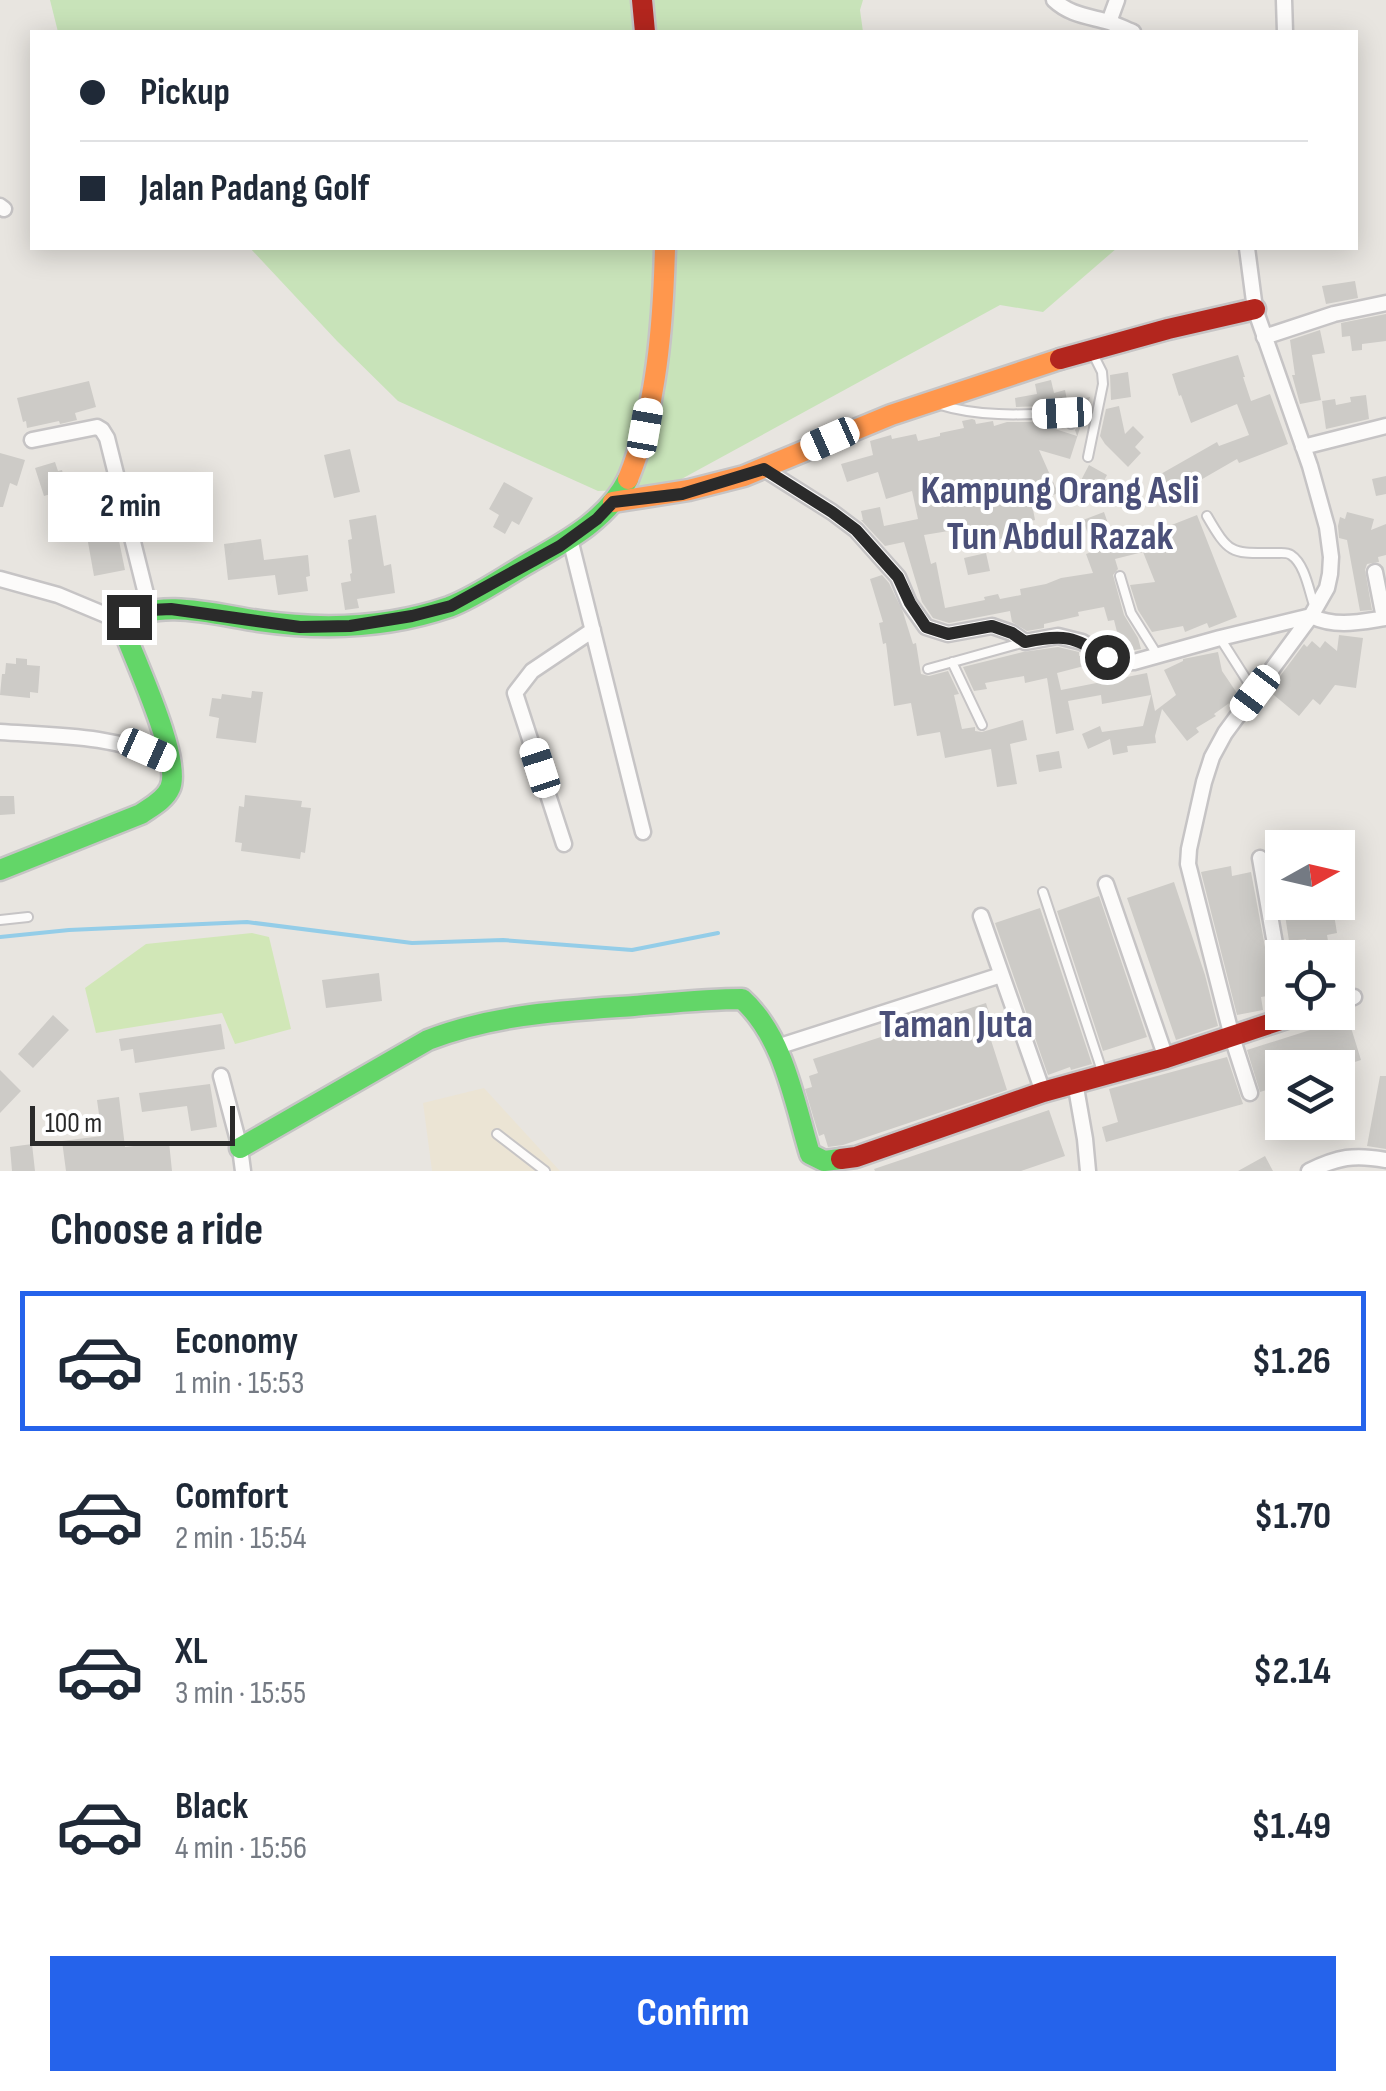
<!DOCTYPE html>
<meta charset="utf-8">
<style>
body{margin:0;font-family:"Sofia Sans Condensed",sans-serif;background:#f6f6f7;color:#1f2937;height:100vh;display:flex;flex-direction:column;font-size:38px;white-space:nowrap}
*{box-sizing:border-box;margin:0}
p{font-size:32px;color:#747a83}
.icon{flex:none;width:55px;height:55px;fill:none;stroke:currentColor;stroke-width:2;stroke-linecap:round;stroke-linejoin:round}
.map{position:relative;height:1171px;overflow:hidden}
.details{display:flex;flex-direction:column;background:#fff;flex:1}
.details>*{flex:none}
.hud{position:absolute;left:30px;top:30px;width:1328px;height:220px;border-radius:0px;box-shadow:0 5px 25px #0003;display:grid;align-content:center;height:220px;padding:0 50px;background:#fff}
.needle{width:65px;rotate:82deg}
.controls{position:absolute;left:1265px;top:830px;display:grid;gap:20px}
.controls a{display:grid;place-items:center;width:90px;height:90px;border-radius:0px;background:#fff;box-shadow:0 5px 25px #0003;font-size:50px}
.scale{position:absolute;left:30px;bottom:25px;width:205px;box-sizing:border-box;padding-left:10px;border:5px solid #2a2a2a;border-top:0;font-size:28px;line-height:35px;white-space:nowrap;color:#2a2a2a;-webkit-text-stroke:8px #fff;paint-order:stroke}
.end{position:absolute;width:45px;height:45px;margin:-22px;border:12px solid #2a2a2a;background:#fff;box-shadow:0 0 0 5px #fff}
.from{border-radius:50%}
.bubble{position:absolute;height:70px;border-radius:0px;background:#fff;box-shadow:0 5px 25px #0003;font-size:32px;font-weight:700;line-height:70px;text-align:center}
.car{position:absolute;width:30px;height:60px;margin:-30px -15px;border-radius:12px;box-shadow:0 0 8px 2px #0007;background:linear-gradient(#fff 24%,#345 0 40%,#fff 0 76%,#345 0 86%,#fff 0)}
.hud b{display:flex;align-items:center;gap:35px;height:95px;font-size:38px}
.hud b+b{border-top:2px solid #e0e1e3}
.hud i{width:25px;height:25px;background:#1f2937}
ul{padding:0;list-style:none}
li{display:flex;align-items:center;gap:30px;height:140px;margin:0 20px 15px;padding:0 30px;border:5px solid transparent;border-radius:0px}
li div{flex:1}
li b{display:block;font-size:38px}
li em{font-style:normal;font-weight:700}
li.on{border-color:#2563eb}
li>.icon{width:90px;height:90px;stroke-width:1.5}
h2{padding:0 50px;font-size:45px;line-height:120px}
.action{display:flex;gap:20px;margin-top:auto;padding:20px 50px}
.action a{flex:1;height:115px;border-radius:0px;background:#2563eb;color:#fff;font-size:40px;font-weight:700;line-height:115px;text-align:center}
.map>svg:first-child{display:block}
.education{fill:#ebe4d4}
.green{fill:#c8e3b9}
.pitch{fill:#d1e7b7}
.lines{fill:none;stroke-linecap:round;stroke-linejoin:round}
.stream{stroke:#94cde8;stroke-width:4}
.building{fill:#cdcbc7}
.lane-casing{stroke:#c6c4c5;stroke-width:12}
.street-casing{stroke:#c6c4c5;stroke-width:19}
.fast-casing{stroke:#c6c4c5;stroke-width:25}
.slow-casing{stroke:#c6c4c5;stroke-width:25}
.jam-casing{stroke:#c6c4c5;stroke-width:25}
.lane{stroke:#fcfbfa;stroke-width:8}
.street{stroke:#fcfbfa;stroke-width:14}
.fast{stroke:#63d668;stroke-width:20}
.slow{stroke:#ff974d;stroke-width:20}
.jam{stroke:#b3261e;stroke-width:20}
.route{stroke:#2a2a2a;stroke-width:12}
.labels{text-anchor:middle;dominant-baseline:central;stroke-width:8;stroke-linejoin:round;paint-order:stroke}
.neighbourhood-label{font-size:40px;font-weight:bold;fill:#4b5079;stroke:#fff}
</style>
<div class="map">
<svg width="1386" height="1171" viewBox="0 0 1386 1171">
<rect width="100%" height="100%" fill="#e8e5e0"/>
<path class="education" d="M484 1088 560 1171H432L423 1103Z"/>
<path class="green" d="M50 0H863L860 10 863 32H58Z
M250 248H1117L1043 312 1000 305 665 488 598 491 398 401 337 341Z"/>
<path class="pitch" d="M252 933 269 937 291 1029 235 1044 222 1013 96 1033 85 988 146 944Z"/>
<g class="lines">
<path class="stream" d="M0 937 69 930 247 922 412 943 503 940 632 950 718 933"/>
</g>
<path class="building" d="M1355 281 1358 298 1326 304 1322 286Z
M1386 314V341L1362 344V350L1352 351 1350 336 1342 337 1341 323Z
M1320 330 1325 353 1312 355 1321 400 1300 404 1292 375H1295L1290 340Z
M1238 355 1245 377H1243L1251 401 1270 394 1288 444 1239 463 1237 459 1171 497 1159 475 1217 442 1219 446 1249 435 1237 404 1191 423 1181 395 1179 396 1172 374Z
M1128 372 1131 397 1111 400 1110 375Z
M1051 380 1054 393 1065 390 1068 405 1016 407 1015 398 1037 394 1035 384Z
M89 381 96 407 75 413 77 420 60 424 59 421 27 428 26 421 23 422 17 398Z
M1366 395 1369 419 1326 429 1322 401 1335 399 1336 405 1351 402 1350 397Z
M1090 397 1070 459 1039 450 1058 493 1032 504 1035 520 1008 526 1010 537 988 541 985 525 924 535 931 564 936 562 945 608 985 600 984 597 998 594 1000 599 1021 595 1020 589 1046 584 1061 578 1093 573 1086 554 1094 551 1083 520 1104 512 1114 541 1125 538 1126 543 1197 515 1237 617 1209 628 1207 623 1185 632 1183 626 1152 632 1138 610 1130 585 1155 582 1143 552 1115 559 1118 569 1113 575 1124 615 1138 638 1141 649 1122 652 1114 620 1108 621 1104 607 1078 612 1079 616 1044 624V628L1027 631 1012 622 1010 611 949 623 933 618 922 602 904 542 885 546 861 520H863L861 511 880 507 884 526 918 519 912 491 886 499 878 472 847 482 841 464 873 455 870 441 891 435 892 439 916 434 918 441 940 436V433L964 428 962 421 972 419 975 420 976 424 993 421 994 426 1007 422H1033L1077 436 1075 430 1078 422 1071 412 1069 402Z
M1119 406 1125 434 1133 426 1144 437 1135 447 1141 453 1128 467 1105 444 1100 436 1106 409Z
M350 449 360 492 334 498 324 455Z
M0 453 25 460 17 486 10 483 3 507H0Z
M55 462 58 471 62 470 67 489 44 496 35 468Z
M1089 465 1107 475 1095 498 1077 488Z
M1386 476V494L1376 496 1372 479Z
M504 482 533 498 519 525 512 521 505 534 493 527 499 515 489 509Z
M109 492 125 570 94 576 80 497Z
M1347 512 1374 519 1371 530 1386 524V555L1378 557 1379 562 1367 564 1365 570 1372 610 1360 611 1347 540 1339 538 1338 526 1340 517 1345 519Z
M376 515 384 566 391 564 395 593 357 599 359 608 345 610 341 583 351 581 350 574 352 573 348 540 352 539 349 520Z
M261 539 264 560 308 555 310 576 306 577 308 591 278 595 275 575 228 580 224 544Z
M986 553 990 571 968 575 964 558Z
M882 575 889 583 903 612 913 644 916 643 921 674 929 676 948 671 959 694 954 695 962 729 975 727V731L982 732 1023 720 1027 740 1010 744 1017 784 997 787 991 749 945 758 940 732 917 736 911 703 894 706 886 643 883 644 879 623 883 622 870 579Z
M1339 635 1363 638 1356 688 1335 685 1320 705 1313 699 1299 716 1269 691 1304 644 1307 647 1312 641 1320 648 1325 641 1337 651Z
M1058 647 1079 652V656L1082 655 1084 666 1057 673 1061 690 1147 673 1155 711 1176 695 1164 670 1183 661V659L1218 652 1222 671 1239 696 1214 714 1216 716 1196 728 1199 732 1187 741 1162 709 1155 736 1156 743 1127 746 1128 752 1113 755 1110 739 1088 749 1082 734 1100 726 1102 732 1143 726 1151 695 1102 704 1101 695 1068 701 1074 730 1056 734 1047 678 1025 683 1024 676 985 683 987 689 974 691 963 667 1023 652Z
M16 658 27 659V665L40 666 38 693 30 692V698L0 695 2 674H5L6 663 16 664Z
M252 691 263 692 256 743 216 738 219 718 209 716 212 698 221 699 222 694 251 698Z
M1059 751 1062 768 1039 772 1036 755Z
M245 795 302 801 301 807 311 808 305 853 301 852 300 859 241 851 242 843 235 842 239 806 244 807Z
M0 796H14L15 814 0 815Z
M1231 866 1232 876 1251 872 1274 995 1261 997 1263 1010 1237 1015 1201 872Z
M1174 882 1205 975 1218 1026 1176 1040 1127 898Z
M1099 896 1147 1037 1103 1051 1057 911Z
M1283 902H1332L1337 933 1327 935 1331 958H1309L1306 939 1289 941Z
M1040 908 1092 1064 1071 1070 1070 1067 1048 1075 995 923Z
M379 973 382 1001 326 1008 322 980Z
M986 1003 995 1032 989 1034 1007 1090 843 1145 828 1147 824 1134 819 1136 805 1089 812 1087 809 1076 818 1073 813 1059Z
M53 1015 69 1030 33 1068 18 1054Z
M1348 1018 1361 1060 1336 1068H1282V1085L1260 1092 1247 1050Z
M221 1024 225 1049 135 1063 133 1049 121 1051 119 1039Z
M1227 1057 1243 1104 1106 1142 1102 1127 1118 1122 1109 1089Z
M0 1070 21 1091 0 1113Z
M1380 1076H1386V1149L1367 1146Z
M210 1084 217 1127 191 1131 187 1106 142 1112 139 1093Z
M119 1097 125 1147 169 1142 172 1171H66L62 1141 102 1136 97 1100Z
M1049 1110 1065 1156 1021 1171H875L874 1169Z
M32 1144 35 1171H12L10 1147Z
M1265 1156 1273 1171H1238Z"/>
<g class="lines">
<defs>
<path id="lane" d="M937 404C978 417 1019 415 1062 413L1071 424
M1088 457 1103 384 1102 372 1093 354
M1207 516C1230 556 1232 553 1276 553 1281 553 1287 552 1291 555 1305 564 1309 591 1314 605
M1120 576 1131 613 1158 656
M1220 638 1255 693
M952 662 982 725
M928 669 1025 642
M1043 892 1103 1074
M0 920 28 917
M497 1134 545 1171"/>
<path id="street" d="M1054 0C1070 15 1088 16 1109 22 1117 25 1125 29 1133 32
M1284 0 1285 32
M1109 22 1117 0
M0 206 4 209
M1264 337 1334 314 1386 303
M32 440 97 427 102 430 107 438 150 610
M1303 447 1386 426
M764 469 832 512 856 530 898 577 909 603 926 627 948 634 992 626 1012 633 1025 642 1058 636 1082 642 1117 663 1134 662 1220 638 1311 616 1327 588 1330 574 1331 557 1327 527 1310 466 1255 309 1247 248
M570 539 643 832
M1375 572 1384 618
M0 579 58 595 125 623
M0 732C63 736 112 735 171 761
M564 844 515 693 532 671 593 630
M1260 858 1282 984
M1106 884 1166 1058
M981 916 1043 1092
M1338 1002 1354 997
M777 1047 1001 975
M221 1076 240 1148 243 1171
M1075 1082 1085 1139 1088 1171
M1250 1093 1232 1037 1188 864 1189 849 1204 782 1212 757 1225 733 1311 616C1336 628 1360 622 1386 618
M1309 1171C1338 1157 1354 1154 1386 1160"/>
<path id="fast" d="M0 870 141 814C151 807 165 800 170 788 182 762 138 667 127 638L125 623C155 596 222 616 259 621 322 630 388 628 449 607 476 597 505 576 530 562 567 541 608 519 628 479
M240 1148 428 1040C495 1014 563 1011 634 1006 670 1003 706 999 742 999 784 1037 794 1101 810 1154L824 1161 841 1159"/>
<path id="slow" d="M628 479C657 409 663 323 665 248
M613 502 689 490 744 476 891 415 1060 359"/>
<path id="jam" d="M642 0 645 32
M1060 359 1168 329 1255 309
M841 1159 856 1157 1043 1092 1166 1058 1305 1012"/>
</defs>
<use href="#lane" class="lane-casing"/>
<use href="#street" class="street-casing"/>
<use href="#fast" class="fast-casing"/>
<use href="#slow" class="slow-casing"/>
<use href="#jam" class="jam-casing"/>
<use href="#lane" class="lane"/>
<use href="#street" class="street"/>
<use href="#fast" class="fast"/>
<use href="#slow" class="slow"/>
<use href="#jam" class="jam"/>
</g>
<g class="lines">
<path class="route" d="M129 617 150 610 171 609 300 627 350 626 412 616 451 606 560 546 597 519 613 502 682 494 764 469 832 512 856 530 898 577 910 603 926 627 948 634 992 626 1012 633 1025 642C1066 634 1071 636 1107 657"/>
</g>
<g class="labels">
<g class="neighbourhood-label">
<text x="1060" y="491">Kampung Orang Asli<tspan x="1060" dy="46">Tun Abdul Razak</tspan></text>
<text x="956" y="1025">Taman Juta</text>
</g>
</g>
</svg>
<div class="controls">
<a><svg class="needle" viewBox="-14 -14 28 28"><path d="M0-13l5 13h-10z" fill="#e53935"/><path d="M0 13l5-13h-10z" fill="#747a83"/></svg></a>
<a><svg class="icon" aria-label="locate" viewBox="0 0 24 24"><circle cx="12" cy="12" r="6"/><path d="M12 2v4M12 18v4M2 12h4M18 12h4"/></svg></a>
<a><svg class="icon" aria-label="layers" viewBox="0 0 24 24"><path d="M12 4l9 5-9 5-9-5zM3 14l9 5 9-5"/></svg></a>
</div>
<div class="scale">100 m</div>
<i class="end from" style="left:1107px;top:657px"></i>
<i class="end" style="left:129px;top:617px"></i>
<div class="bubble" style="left:48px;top:472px;width:165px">2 min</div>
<i class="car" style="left:1062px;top:413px;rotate:267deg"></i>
<i class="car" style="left:645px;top:428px;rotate:10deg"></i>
<i class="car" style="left:830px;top:439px;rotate:246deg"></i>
<i class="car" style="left:1255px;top:693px;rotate:217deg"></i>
<i class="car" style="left:147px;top:750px;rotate:114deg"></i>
<i class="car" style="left:540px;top:768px;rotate:342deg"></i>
<div class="hud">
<b><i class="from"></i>Pickup</b>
<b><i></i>Jalan Padang Golf</b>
</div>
</div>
<section class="details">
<h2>Choose a ride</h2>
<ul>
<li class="on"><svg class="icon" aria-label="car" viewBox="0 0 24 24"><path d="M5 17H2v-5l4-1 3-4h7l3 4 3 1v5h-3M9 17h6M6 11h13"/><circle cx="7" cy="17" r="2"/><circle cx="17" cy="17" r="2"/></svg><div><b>Economy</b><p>1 min · 15:53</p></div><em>$1.26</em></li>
<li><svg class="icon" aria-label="car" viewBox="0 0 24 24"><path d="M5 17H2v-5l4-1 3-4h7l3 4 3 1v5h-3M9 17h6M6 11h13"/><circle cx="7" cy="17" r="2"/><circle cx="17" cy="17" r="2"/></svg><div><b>Comfort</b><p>2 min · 15:54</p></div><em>$1.70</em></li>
<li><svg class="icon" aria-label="car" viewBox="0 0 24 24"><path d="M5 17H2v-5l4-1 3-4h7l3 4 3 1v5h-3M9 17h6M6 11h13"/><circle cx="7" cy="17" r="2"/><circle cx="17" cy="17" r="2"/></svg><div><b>XL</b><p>3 min · 15:55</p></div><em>$2.14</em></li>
<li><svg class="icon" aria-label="car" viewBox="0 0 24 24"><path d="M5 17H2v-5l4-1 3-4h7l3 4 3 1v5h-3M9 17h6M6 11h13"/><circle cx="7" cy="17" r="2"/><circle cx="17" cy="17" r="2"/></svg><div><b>Black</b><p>4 min · 15:56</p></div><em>$1.49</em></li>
</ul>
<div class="action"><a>Confirm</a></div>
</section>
